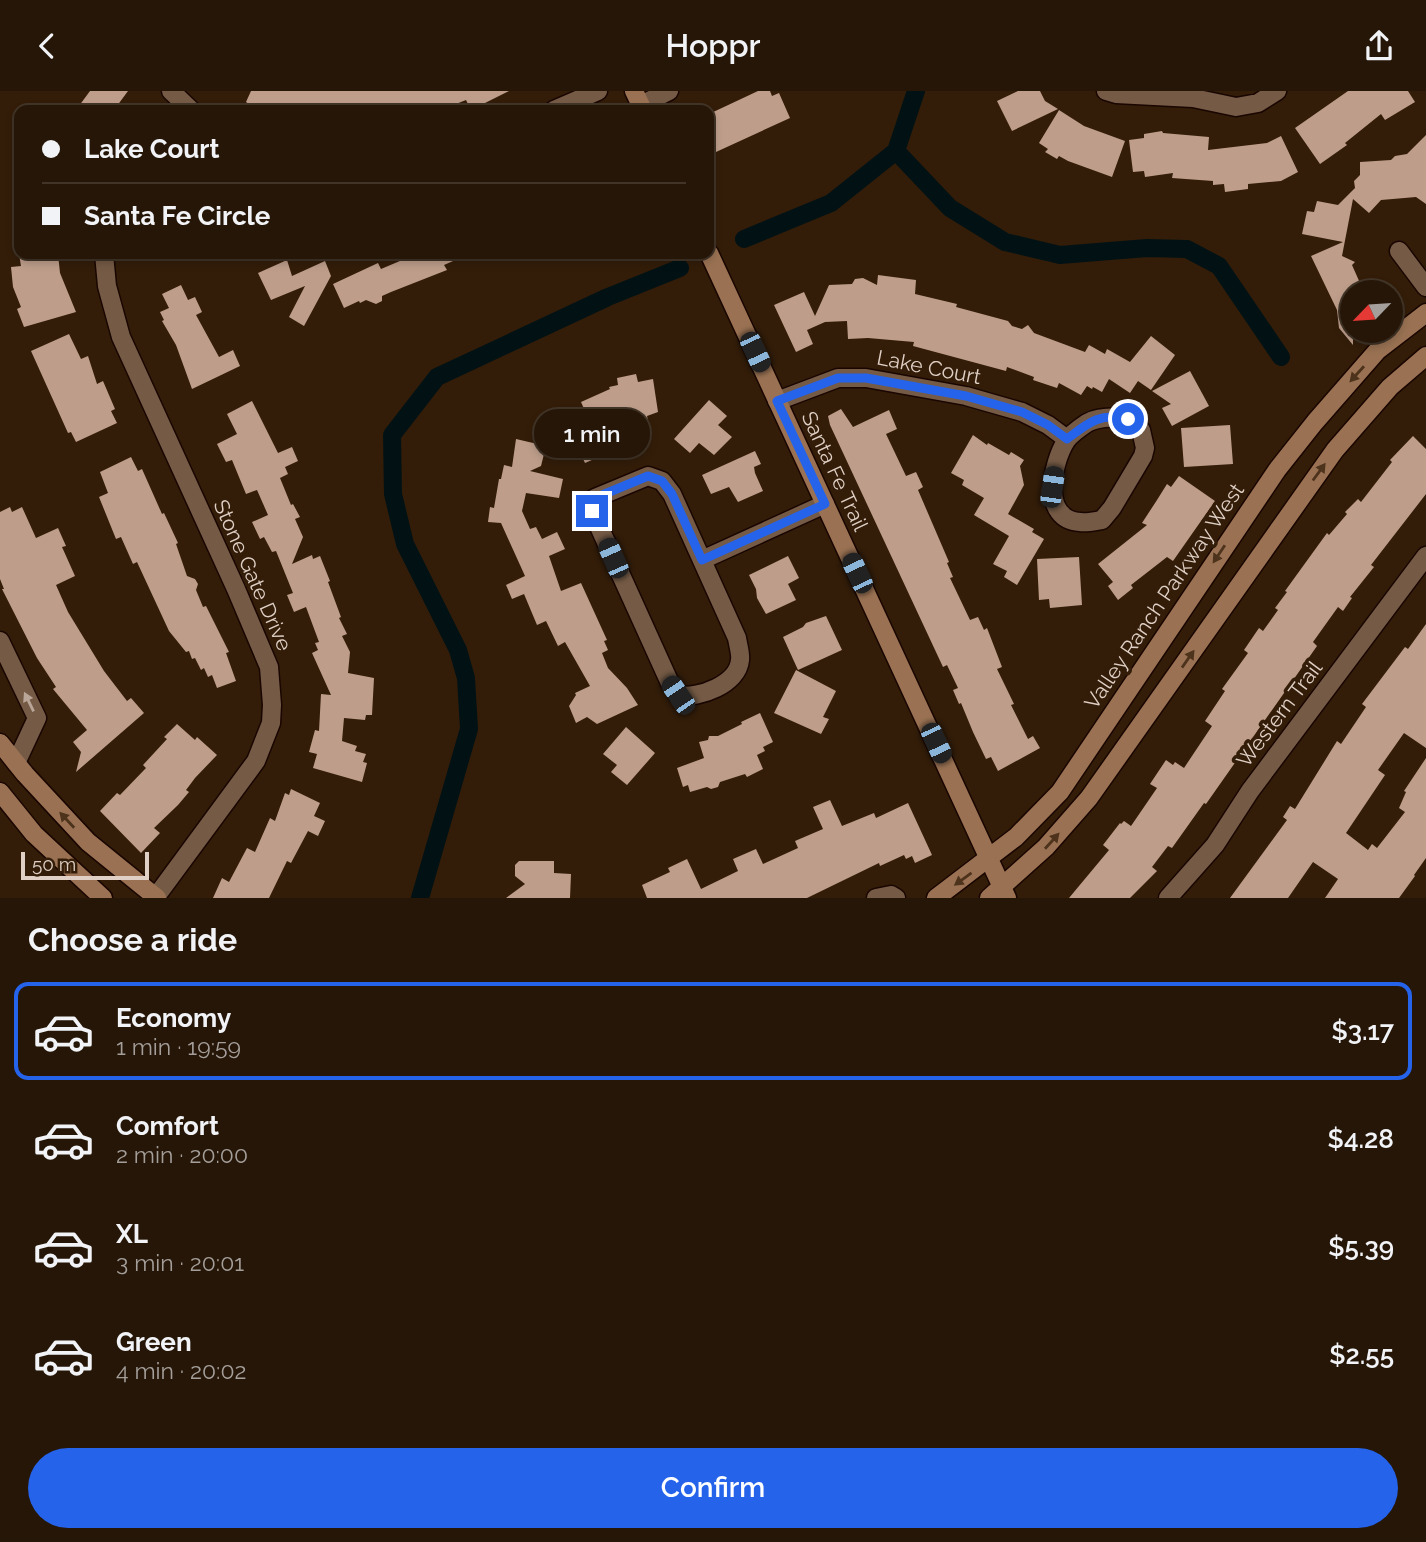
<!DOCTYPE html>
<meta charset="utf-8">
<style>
body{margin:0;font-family:Raleway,sans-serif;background:#2e1f11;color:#f1f3f6;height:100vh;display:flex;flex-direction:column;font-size:26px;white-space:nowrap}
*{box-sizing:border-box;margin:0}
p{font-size:23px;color:#a49f9b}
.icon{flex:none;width:38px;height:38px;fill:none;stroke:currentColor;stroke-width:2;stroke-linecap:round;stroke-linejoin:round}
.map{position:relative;height:807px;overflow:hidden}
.side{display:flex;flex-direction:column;background:#261607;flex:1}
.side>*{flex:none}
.top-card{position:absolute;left:14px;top:14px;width:700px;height:154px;border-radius:14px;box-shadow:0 4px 10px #0003,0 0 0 2px #423528;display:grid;align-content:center;height:154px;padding:0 28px;background:#261607}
.needle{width:46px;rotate:245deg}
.buttons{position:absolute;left:1340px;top:189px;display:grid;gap:14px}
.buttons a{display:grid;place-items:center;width:63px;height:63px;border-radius:50%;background:#261607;box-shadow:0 4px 10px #0003,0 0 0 2px #423528;font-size:35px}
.scale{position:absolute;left:21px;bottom:18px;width:128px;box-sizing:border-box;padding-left:7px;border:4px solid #dfcfc4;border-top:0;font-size:19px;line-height:24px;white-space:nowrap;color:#dfcfc4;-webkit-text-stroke:5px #331d09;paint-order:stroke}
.end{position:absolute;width:32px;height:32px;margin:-16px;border:9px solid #2563eb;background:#fff;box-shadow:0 0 0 4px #fff}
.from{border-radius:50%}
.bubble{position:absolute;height:49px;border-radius:24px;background:#261607;box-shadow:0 4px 10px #0003,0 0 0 2px #423528;font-size:23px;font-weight:600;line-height:49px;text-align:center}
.car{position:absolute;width:21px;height:42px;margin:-21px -10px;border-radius:9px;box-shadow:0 0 5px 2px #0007;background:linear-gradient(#222 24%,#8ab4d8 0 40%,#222 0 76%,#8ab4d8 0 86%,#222 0)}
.top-card b{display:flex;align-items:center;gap:24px;height:66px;font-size:26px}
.top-card b+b{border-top:2px solid #423528}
.top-card i{width:18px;height:18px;background:#f1f3f6}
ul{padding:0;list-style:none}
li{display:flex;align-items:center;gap:21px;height:98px;margin:0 14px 10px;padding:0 14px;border:4px solid transparent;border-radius:14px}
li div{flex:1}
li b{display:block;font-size:26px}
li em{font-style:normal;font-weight:600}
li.current{border-color:#2563eb}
li>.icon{width:63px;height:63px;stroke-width:1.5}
h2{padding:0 28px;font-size:32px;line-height:84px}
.button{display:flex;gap:14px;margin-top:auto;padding:14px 28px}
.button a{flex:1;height:80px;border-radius:42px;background:#2563eb;color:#fff;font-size:28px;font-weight:600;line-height:80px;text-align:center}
header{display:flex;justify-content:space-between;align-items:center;height:91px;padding:0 28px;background:#261607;font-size:32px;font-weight:600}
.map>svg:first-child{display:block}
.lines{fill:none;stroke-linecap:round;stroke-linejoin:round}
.canal{stroke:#021214;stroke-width:18}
.building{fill:#be9e8b}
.street-casing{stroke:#1a0600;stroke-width:21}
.secondary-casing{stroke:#1a0600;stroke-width:21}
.street{stroke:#755b46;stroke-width:18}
.secondary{stroke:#9a7253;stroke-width:18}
.oneway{fill:#4d321c}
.oneway2{fill:#baa698}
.route{stroke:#2563eb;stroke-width:9}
.labels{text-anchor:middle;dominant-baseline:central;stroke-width:7;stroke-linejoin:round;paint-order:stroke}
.street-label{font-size:21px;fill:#dfcfc4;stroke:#331d09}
</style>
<header><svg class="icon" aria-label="back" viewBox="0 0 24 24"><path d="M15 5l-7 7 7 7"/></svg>Hoppr<svg class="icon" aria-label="share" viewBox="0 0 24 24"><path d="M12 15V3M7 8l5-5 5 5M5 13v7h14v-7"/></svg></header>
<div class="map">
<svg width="1426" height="807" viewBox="0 0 1426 807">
<rect width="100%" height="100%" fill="#331d09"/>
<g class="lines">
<path class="canal" d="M896 60 950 117 1005 151 1060 164 1147 157 1187 158 1219 175 1281 266
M744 148 831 112 896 60 916 0
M420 807 469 638 466 587 458 559 405 453 393 403 392 344 437 286 608 206 680 177"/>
</g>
<path class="building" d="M90 0H128L114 19H76Z
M251 0H509L471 19 466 9 441 19H257L246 11Z
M758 0H770L772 5 779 2 790 27 716 61 715 58 709 60V23Z
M1018 0H1040L1045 10 1058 18 1012 40 997 10Z
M1348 0H1408L1415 11 1385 29 1381 23 1345 52 1347 54 1320 73 1295 37Z
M1059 19 1084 35 1125 50 1112 86 1068 70 1059 65 1057 68 1045 61 1048 58 1039 52Z
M1162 40 1163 42 1209 46 1208 59 1267 52 1281 45 1298 81 1281 90 1248 93V98L1225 101 1224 93 1213 94V90L1172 87 1173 82 1145 86 1144 80 1133 81 1129 49 1144 47V43Z
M1426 44V113L1416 106 1381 109 1369 122 1353 108 1342 165 1355 171 1352 174 1364 201H1353V254L1339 237 1337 219 1311 165 1343 151 1302 143 1307 120 1314 121 1317 110 1338 114 1355 97 1354 90 1360 84V71L1391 69 1395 65 1407 63Z
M19 163H58L60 182 76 221 24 236 17 218 21 216 13 196 11 176 21 175Z
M405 163H469L444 174 447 179 391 201 382 205V210L376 213 366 209 360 212 359 210 344 217 333 193 378 172 381 178 407 167Z
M287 169 292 185 325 170 331 185 304 235 289 226 305 195 271 209 258 182Z
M878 184 916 189 915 203 957 213 956 216 1008 230 1012 235 1022 238 1028 234 1034 242 1085 261 1089 254 1105 263 1107 258 1130 271 1151 245 1175 264 1151 299 1138 290 1130 302 1109 288 1102 301 1093 296 1092 298 1087 295 1081 304 1059 292 1057 297 1033 289 1034 286 1007 276 1006 280 913 255 914 251 868 247 848 248 847 230 825 231 807 239 813 253 796 261 774 214 804 201 815 225 829 194 852 193 855 188 863 187 877 194Z
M181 194 188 209 195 206 202 221 196 224 219 266 233 259 240 275 192 298 176 254 162 230 164 229 160 221 169 217 162 203Z
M69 243 81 268 88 265 97 293 103 290 115 318 111 320 117 332 76 351 71 341 68 342 31 260Z
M1190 280 1209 315 1172 335 1162 317 1171 313 1152 300Z
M636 283 638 291 653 288 658 321 647 325 649 334 608 342 594 349 601 365 585 372 568 336 576 332 573 325 585 320 581 311 610 298 609 296 618 294 617 287Z
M709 309 727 325 718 334 732 346 714 364 699 352 690 362 674 348Z
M252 310 278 362 292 356 298 370 285 376 288 383 280 387 291 414 293 413 300 426 295 428 303 446 292 473 312 464 313 468 320 465 330 490 328 491 341 526 339 527 347 543 342 545 350 561 348 582 374 587 372 624H366L365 629 344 627 342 650 357 655 355 660 366 663 363 671 367 672 362 691 313 677 317 663 309 661 315 639 319 640 321 603 331 604 312 562 318 559 315 552 319 551 306 516 294 521 287 504 293 502 276 460 272 461 264 446 260 448 252 431 268 424 257 399 246 403 232 369 226 371 217 353 237 343 227 323Z
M841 318 853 336 889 319 897 338 886 343 906 385 916 381 923 396 918 399 949 471 947 472 953 486 950 487 970 529 978 526 984 539 987 537 1002 576 997 578 1014 613 1011 614 1028 648 1033 645 1040 657 998 680 991 666 986 668 973 641 961 612 959 613 953 599 958 597 947 574 943 576 830 334 828 325Z
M1230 334 1233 373 1184 376 1181 337Z
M973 344 987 354 988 352 1009 364 1011 361 1024 369 1020 375 1024 394 1008 423 1034 438 1032 441 1044 448 1017 494 1004 486 1007 480 993 473 1009 445 974 424 984 407 962 394 964 389 951 382Z
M1413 345 1426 358V403L1371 474 1374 476 1350 506 1352 507 1343 520 1338 516 1313 551 1317 555 1206 713 1204 712 1172 757 1168 755 1152 776 1157 780 1130 807H1069L1109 759 1103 754 1120 732 1121 733 1124 730 1131 735 1157 697 1150 693 1166 669 1173 674 1175 671 1184 677 1212 635 1205 630 1225 600 1222 598 1248 562 1244 559 1259 537 1263 540 1278 519 1275 517 1287 501 1285 500 1327 442 1329 444 1347 423 1345 421 1358 408 1361 411 1392 371 1390 369Z
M516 348 546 355 541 375 530 380 563 388 559 407 526 402 522 420 530 438 536 436 542 448 557 441 565 458 549 465 561 500 581 492 607 549 604 550 608 559 602 562 608 577 627 597 638 614 597 633 587 626 576 632 569 615 576 604 575 602 590 595 565 551 558 555 546 530 537 534 524 503 512 508 506 494 525 485 501 432 488 431 490 416 494 417 499 388H501L504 374 512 376Z
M755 360 761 373 754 376 755 382 763 400 738 411 729 396 711 403 702 384Z
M131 366 138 380 142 378 162 423 164 422 178 452 176 453 187 485 195 488 198 493 196 499 203 516 206 515 229 561 226 562 236 590 217 597 212 584 208 586 204 577 201 579 195 567 192 568 189 560 186 561 169 540 137 471 133 473 121 446 116 448 99 406 108 402 100 381Z
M1179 385 1215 410 1173 470 1167 466 1131 494 1133 497 1118 509 1108 495 1113 491 1098 473 1147 434 1142 432 1157 409 1167 393 1171 396Z
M10 416 12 421 22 416 36 447 58 437 66 455 62 456 75 485 56 494 68 521 104 580 127 610 131 607 144 622 76 681 81 661 73 651 87 639 53 598 56 596 37 567 2 498H4L0 488V421Z
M788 465 799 487 788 493 796 509 766 523 757 507 756 498 749 484Z
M1079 466 1082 514 1050 517 1049 508 1039 509 1037 468Z
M826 525 842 559 798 579 783 546 803 536 806 532Z
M1426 533V657L1404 642 1378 679 1385 684 1346 742 1368 759 1372 753 1377 757 1405 721 1399 717 1406 701 1404 700 1426 667V767L1414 784 1415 785 1399 807H1325L1338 788 1313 771 1288 807H1230L1287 729 1283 726 1290 715 1295 718 1337 650 1341 653 1366 616 1362 613 1405 556 1408 558Z
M796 579 836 600 823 626 829 628 821 643 774 622Z
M760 622 773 651 763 656 765 660 757 664 763 678 747 686 745 683 720 691 718 696 711 698 707 696 690 701 688 694 683 696 677 677 704 667 699 651 708 649 709 645H718L742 633 741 631Z
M177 633 195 649 197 646 217 664 195 687 186 699 189 701 178 714 154 737 160 742 141 762 100 720 117 702 120 704 146 677 143 674 167 648 164 646Z
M626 636 655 662 627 694 611 681 617 674 603 663Z
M291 698 320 712 314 725 325 730 318 745 308 740 291 772 287 770 269 807H213L222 787 229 791 247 757 255 761 270 727 275 730 285 702 289 704Z
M830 709 842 735 874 722 876 727 908 712 932 764 915 772 912 765 906 768 904 764 880 775 879 772 807 807H647L642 794 670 781 668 777 687 768 701 798 738 780 733 768 756 758 763 773 798 757 795 750 823 738 813 716Z
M519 770H554V782L571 783 570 807H506L525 793 515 785V774Z"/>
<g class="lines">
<defs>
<path id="street" d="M171 0 191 19
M1106 0 1116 3 1193 7 1236 16 1258 12 1277 0
M641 14 669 0
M554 19 598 0
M1399 160 1426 196
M104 163 107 195 121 246 236 498 269 576 272 614 271 632 256 670 155 807
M777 310 838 287H866L966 305 1022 321 1048 334 1067 348
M1119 326 1128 328 1141 339 1145 357 1143 365 1112 417 1102 429C1095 430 1087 432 1080 431 1040 429 1052 372 1066 350 1070 344 1081 336 1087 332 1097 326 1108 327 1119 326Z
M648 385 662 390 672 403 737 547C738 554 741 563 740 569 738 593 699 608 678 604L669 590 592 420 595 407Z
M702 469 825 413
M0 550 37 627 16 672
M876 807 891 804 896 807
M1168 807 1215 754 1250 700 1426 465"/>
<path id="secondary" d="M634 0 643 19
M709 162 1007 807
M0 652 25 683 88 751 157 807
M0 701 34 743 103 807
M936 807 1016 746 1060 701 1277 379 1315 331 1377 260 1426 222
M989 807 1046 756 1089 707 1335 359 1390 296 1426 265"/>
</defs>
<use href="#street" class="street-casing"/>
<use href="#secondary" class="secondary-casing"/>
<use href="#street" class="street"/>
<use href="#secondary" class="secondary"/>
</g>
<defs><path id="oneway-solid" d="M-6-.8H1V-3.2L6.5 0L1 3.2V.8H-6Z" transform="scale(1.75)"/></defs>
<g class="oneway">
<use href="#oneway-solid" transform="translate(1357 283) rotate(132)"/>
<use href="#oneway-solid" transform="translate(1319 381) rotate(-54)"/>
<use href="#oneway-solid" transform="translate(1219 463) rotate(124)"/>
<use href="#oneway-solid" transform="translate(1188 568) rotate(-55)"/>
<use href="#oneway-solid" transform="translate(67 729) rotate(-133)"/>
<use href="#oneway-solid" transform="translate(1052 750) rotate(-48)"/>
<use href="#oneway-solid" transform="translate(963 788) rotate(144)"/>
</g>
<use class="oneway2" href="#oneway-solid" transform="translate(29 611) rotate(-116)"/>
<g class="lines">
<path class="route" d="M592 420 595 407 648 385 662 390 672 403 702 469 825 413 777 310 838 287H866L966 305 1022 321 1048 334 1067 348C1088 332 1100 321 1128 328"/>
</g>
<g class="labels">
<g class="street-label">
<text transform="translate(929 276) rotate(11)">Lake Court</text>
<text transform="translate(835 380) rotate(65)">Santa Fe Trail</text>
<text transform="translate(253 484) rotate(66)">Stone Gate Drive</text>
<text transform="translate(1164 505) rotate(-56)">Valley Ranch Parkway West</text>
<text transform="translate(1279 623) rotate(-53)">Western Trail</text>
</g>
</g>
</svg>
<div class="buttons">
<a><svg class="needle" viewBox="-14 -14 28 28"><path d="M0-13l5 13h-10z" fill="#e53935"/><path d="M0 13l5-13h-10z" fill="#a49f9b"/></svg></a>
</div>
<div class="scale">50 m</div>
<i class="end from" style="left:1128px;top:328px"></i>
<i class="end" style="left:592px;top:420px"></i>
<div class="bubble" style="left:534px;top:318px;width:116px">1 min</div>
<i class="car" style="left:755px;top:261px;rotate:155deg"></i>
<i class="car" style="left:1052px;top:396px;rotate:8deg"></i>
<i class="car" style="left:613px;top:467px;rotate:336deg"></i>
<i class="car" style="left:857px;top:482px;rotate:335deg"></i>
<i class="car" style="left:678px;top:604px;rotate:326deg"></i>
<i class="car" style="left:936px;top:652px;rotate:155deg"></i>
<div class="top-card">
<b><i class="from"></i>Lake Court</b>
<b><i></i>Santa Fe Circle</b>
</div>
</div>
<section class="side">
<h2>Choose a ride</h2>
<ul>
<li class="current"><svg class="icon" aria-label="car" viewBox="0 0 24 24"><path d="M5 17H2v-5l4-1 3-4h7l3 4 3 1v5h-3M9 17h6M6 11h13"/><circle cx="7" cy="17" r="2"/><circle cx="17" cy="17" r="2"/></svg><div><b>Economy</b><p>1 min · 19:59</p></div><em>$3.17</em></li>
<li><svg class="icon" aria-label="car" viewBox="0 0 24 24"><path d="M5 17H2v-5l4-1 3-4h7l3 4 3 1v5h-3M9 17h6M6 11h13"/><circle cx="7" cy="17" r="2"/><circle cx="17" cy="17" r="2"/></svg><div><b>Comfort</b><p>2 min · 20:00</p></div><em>$4.28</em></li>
<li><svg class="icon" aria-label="car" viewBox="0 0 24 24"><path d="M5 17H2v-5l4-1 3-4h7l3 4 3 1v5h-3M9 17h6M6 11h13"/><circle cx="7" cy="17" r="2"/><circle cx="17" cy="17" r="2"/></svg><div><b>XL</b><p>3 min · 20:01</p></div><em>$5.39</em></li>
<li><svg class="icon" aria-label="car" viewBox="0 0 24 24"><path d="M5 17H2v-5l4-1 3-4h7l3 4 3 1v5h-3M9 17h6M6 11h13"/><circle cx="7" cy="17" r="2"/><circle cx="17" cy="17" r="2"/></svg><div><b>Green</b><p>4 min · 20:02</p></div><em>$2.55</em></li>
</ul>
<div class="button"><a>Confirm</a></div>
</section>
